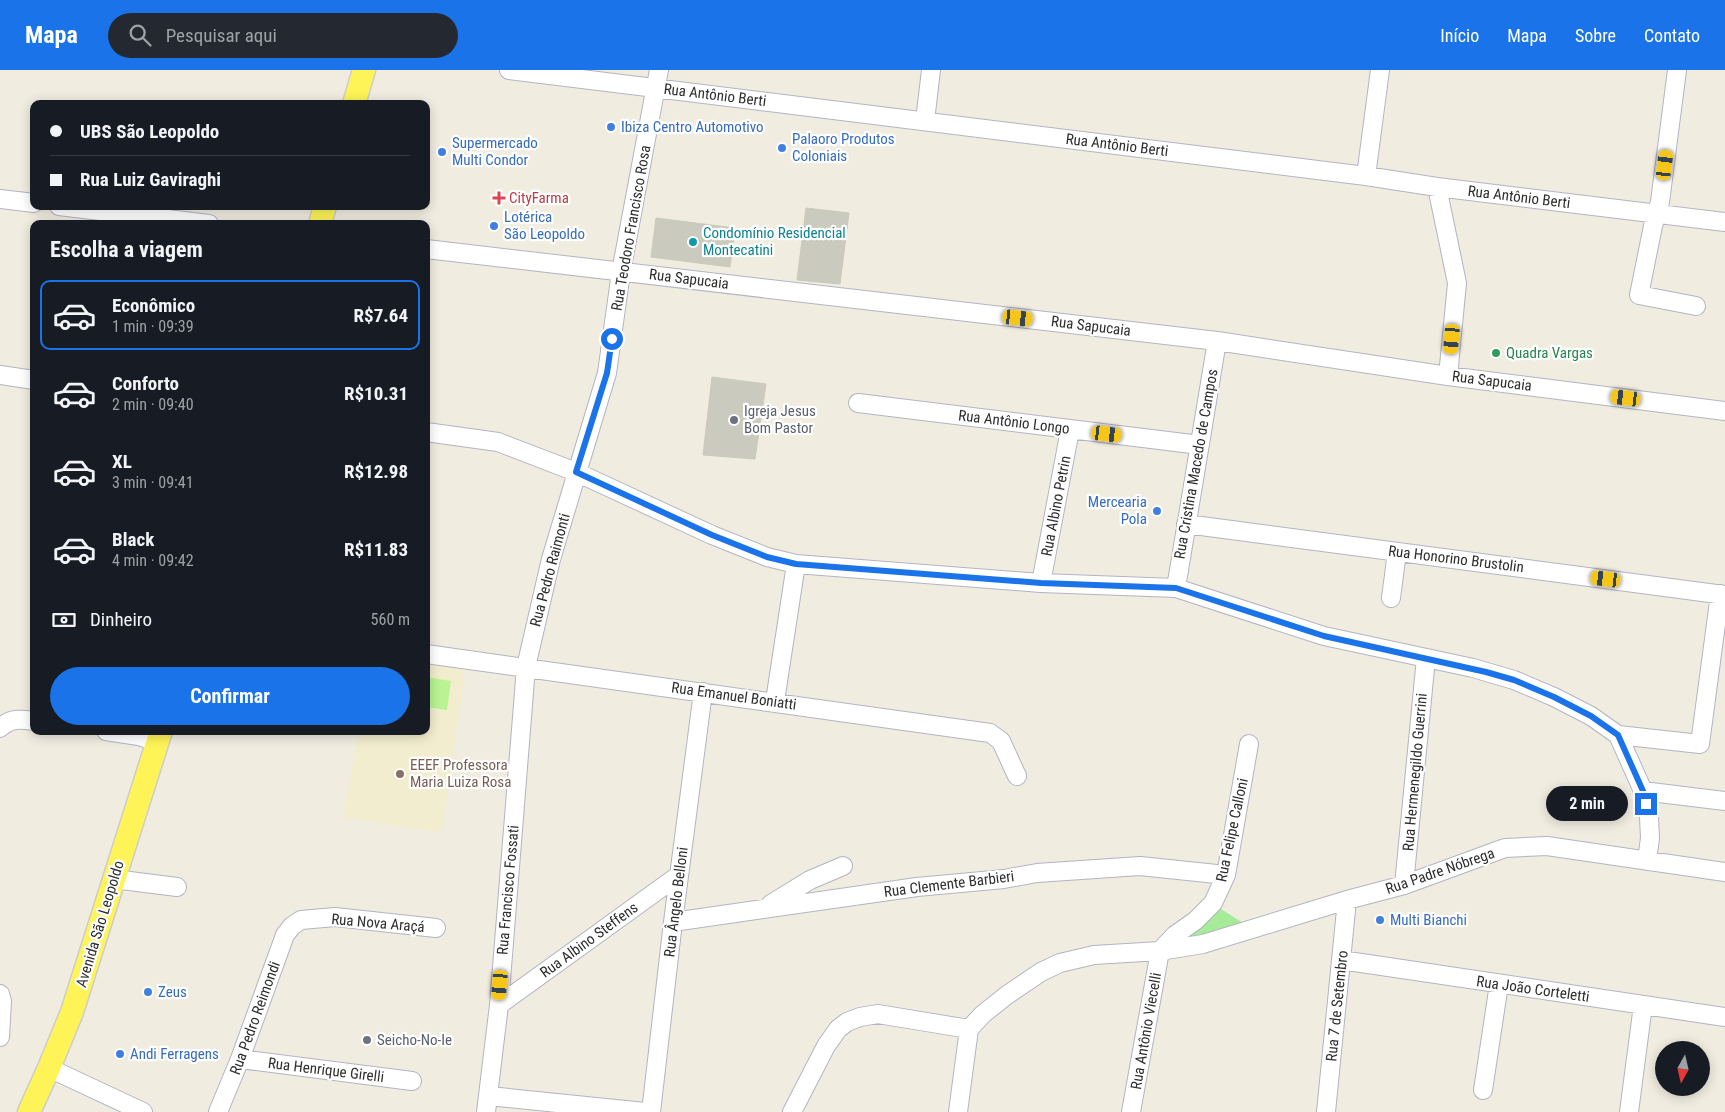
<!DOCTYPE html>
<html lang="pt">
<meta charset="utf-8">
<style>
body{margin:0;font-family:"Roboto Condensed",sans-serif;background:#242831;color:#f1f3f6;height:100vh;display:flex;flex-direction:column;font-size:19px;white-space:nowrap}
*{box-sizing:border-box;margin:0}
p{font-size:16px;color:#9ea1a6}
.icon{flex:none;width:28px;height:28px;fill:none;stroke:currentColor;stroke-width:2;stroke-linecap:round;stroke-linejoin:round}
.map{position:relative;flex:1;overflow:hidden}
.drawer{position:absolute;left:30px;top:150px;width:400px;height:515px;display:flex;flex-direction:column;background:#171b24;border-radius:10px;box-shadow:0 2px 12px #0003}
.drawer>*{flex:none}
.hud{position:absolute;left:30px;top:30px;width:400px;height:110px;border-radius:10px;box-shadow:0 2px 12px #0003;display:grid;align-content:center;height:110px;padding:0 20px;background:#171b24}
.needle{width:32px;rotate:188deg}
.buttons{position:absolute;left:1655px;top:971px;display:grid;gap:10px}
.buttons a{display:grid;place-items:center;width:55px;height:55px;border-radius:50%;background:#171b24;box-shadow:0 2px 12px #0003;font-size:25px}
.end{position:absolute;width:22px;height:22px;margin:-11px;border:6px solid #1a73e8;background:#fff;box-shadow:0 0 0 2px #fff}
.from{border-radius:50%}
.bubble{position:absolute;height:35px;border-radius:18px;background:#171b24;box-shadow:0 2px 12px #0003;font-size:16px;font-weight:700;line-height:35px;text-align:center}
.car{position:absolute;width:15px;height:30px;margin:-15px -8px;border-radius:6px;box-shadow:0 0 4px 1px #0007;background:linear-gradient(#f5c518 24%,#345 0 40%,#f5c518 0 76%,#345 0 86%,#f5c518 0)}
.hud b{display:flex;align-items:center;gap:18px;height:48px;font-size:19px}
.hud b+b{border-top:1px solid #363941}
.hud i{width:12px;height:12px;background:#f1f3f6}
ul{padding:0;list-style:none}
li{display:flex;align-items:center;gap:15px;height:70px;margin:0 10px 8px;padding:0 10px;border:2px solid transparent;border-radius:10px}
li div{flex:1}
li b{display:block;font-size:19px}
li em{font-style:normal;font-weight:700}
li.active{border-color:#1a73e8}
li>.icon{width:45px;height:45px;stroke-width:1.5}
h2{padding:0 20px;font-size:22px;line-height:60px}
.pay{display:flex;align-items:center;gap:12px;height:55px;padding:0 20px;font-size:19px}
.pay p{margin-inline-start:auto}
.primary-button{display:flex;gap:10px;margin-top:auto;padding:10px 20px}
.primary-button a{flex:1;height:58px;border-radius:30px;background:#1a73e8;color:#fff;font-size:20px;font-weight:700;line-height:58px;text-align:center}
header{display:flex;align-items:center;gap:30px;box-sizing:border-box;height:70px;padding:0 25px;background:#1a73e8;color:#fff}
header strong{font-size:24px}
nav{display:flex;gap:28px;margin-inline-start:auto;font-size:18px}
.search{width:350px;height:45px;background:#242831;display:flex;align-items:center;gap:12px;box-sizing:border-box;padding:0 18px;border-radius:28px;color:#9ea1a6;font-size:19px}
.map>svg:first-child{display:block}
.education{fill:#f2edce}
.green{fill:#a6eb98}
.pitch{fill:#b9f393}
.building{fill:#cbcabe;stroke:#ccc9b8}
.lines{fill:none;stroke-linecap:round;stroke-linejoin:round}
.minor-casing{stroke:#b3b4c2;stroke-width:20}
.major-casing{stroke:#cdcdcd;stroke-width:25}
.minor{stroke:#fff;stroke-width:18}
.major{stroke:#fef457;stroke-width:22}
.route{stroke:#1a73e8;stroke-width:6}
.shop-dot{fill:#3f7fe0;stroke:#fff;stroke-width:2}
.health-dot{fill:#e0444e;stroke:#fff;stroke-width:2}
.culture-dot{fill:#0f9aa8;stroke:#fff;stroke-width:2}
.leisure-dot{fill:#2e9e5b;stroke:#fff;stroke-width:2}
.worship-dot{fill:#6b7280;stroke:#fff;stroke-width:2}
.education-dot{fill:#8d6e63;stroke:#fff;stroke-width:2}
.labels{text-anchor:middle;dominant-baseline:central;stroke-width:4.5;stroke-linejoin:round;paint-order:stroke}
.street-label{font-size:15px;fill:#2e2e2e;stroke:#fff}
.shop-label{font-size:15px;fill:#366cbe;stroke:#fff;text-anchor:start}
.health-label{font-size:15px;fill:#be3a42;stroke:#fff;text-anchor:start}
.culture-label{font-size:15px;fill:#0d838f;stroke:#fff;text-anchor:start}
.leisure-label{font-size:15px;fill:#27864d;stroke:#fff;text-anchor:start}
.worship-label{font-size:15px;fill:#5b616d;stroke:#fff;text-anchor:start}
.education-label{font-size:15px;fill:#785e54;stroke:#fff;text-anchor:start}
</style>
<header>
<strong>Mapa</strong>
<div class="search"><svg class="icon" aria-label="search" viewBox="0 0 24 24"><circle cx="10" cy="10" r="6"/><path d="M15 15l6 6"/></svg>Pesquisar aqui</div>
<nav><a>Início</a><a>Mapa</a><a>Sobre</a><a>Contato</a></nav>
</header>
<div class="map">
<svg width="1725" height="1042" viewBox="0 0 1725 1042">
<rect width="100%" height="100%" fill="#f0ece0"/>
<path class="education" d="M426 594 465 600 442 762 344 747 358 661H426Z"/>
<path class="green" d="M1221 839 1243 853 1195 873 1177 875 1197 860Z"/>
<path class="pitch" d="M426 607 451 611 447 640 426 637Z"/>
<path class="building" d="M806 138 849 143 840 214 797 210Z
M656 148 735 158 730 197 651 187Z
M712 307 766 314 755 389 703 385Z"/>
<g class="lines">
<defs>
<path id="minor" d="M509 0 1366 106 1437 117 1725 152
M1677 0 1660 132 1653 156 1639 225 1696 236
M925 51 931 0
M1366 106 1380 0
M1437 117 1457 213 1448 306
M0 129 34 133
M59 136 209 154
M426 179 1217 271 1448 306 1725 341
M0 305 34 310
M858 333 1200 375
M426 362 498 372 576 402 712 465 767 487 796 494 1041 513 1176 518 1324 566 1473 598 1514 610 1554 627 1591 646 1618 665 1643 721 1649 747 1650 768 1647 791
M1186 454 1725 525
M1041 513 1070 360
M1176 518 1217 271
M1391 528 1397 482
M426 584 990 663 1001 671 1017 706
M775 631 796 494
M0 658C10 648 20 649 34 651
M106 661 139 666 157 672
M1618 665 1700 674 1720 524
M1643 721 1725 731
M114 809 177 817
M1404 815 1426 588
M771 834 810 810 843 796
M673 852 917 817 1004 809 1037 803 1140 796 1226 805
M1341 890 1725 947
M0 924 2 931 0 967
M499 935 679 805
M240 989 412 1011
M49 998 143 1042
M1483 1020 1499 914
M489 1026 645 1042
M218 1042 240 989 285 865 292 856 301 850 335 847 436 858
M486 1042 499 935 526 597 551 489 607 303 621 202 659 0
M651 1042 673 852 703 622
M792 1042 826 976 838 959 847 952 860 947 878 944 969 959
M958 1042 969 959 983 944 1007 925 1041 902 1060 893 1094 885 1160 881 1203 874 1347 830 1404 815 1505 778 1547 776 1725 802
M1131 1042 1160 881 1175 865 1195 851 1213 833 1226 805 1249 674
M1326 1042 1347 830
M1629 1042 1643 935"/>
<path id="major" d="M354 34 364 0
M320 154 325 136
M29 1042 49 998 72 942 161 661"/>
</defs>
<use href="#minor" class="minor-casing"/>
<use href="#major" class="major-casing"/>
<use href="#minor" class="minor"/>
<use href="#major" class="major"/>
</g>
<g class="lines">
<path class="route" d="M612 269 607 303 576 402 712 465 767 487 796 494 1041 513 1176 518 1324 566 1486 602 1514 610 1554 627 1591 646 1618 665 1643 721 1646 734"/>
</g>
<g class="shop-dot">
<circle cx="611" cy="57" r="5"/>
<circle cx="782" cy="78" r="5"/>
<circle cx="442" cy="82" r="5"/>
<circle cx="494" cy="156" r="5"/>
<circle cx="1157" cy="441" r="5"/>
<circle cx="1380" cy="850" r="5"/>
<circle cx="148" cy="922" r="5"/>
<circle cx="120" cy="984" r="5"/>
</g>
<path class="health-dot" d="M496.5 120.5h5v5h5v5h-5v5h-5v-5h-5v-5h5z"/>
<circle class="culture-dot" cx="693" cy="172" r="5"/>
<circle class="leisure-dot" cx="1496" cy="283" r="5"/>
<g class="worship-dot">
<circle cx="734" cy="350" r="5"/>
<circle cx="367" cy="970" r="5"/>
</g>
<circle class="education-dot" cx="400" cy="704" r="5"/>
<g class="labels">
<g class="street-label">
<text transform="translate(715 25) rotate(7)">Rua Antônio Berti</text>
<text transform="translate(1117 75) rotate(7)">Rua Antônio Berti</text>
<text transform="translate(1519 127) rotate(7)">Rua Antônio Berti</text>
<text transform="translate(631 158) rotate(-80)">Rua Teodoro Francisco Rosa</text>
<text transform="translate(689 209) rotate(7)">Rua Sapucaia</text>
<text transform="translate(1091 256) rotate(7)">Rua Sapucaia</text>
<text transform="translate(1492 311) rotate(7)">Rua Sapucaia</text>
<text transform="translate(1014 352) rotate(7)">Rua Antônio Longo</text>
<text transform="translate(1196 394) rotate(-80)">Rua Cristina Macedo de Campos</text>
<text transform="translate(1056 436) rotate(-79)">Rua Albino Petrin</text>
<text transform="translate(1456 489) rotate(7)">Rua Honorino Brustolin</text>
<text transform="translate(550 500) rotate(-75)">Rua Pedro Raimonti</text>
<text transform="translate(734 626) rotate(8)">Rua Emanuel Boniatti</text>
<text transform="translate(1415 702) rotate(-85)">Rua Hermenegildo Guerrini</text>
<text transform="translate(1232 760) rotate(-78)">Rua Felipe Calloni</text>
<text transform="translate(1440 801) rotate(-19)">Rua Padre Nóbrega</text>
<text transform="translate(949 814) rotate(-7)">Rua Clemente Barbieri</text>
<text transform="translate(508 820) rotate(-85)">Rua Francisco Fossati</text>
<text transform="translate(676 832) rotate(-83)">Rua Ângelo Belloni</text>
<text transform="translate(378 853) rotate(5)">Rua Nova Araçá</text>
<text transform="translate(100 854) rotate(-73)">Avenida São Leopoldo</text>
<text transform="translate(589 870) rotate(-36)">Rua Albino Steffens</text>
<text transform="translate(1533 919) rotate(8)">Rua João Corteletti</text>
<text transform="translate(1337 936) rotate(-84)">Rua 7 de Setembro</text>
<text transform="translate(255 948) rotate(-70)">Rua Pedro Reimondi</text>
<text transform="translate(1146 961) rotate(-80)">Rua Antônio Viecelli</text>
<text transform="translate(326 1000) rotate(7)">Rua Henrique Girelli</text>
</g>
<g class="shop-label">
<text x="621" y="57">Ibiza Centro Automotivo</text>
<text x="792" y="69">Palaoro Produtos<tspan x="792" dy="17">Coloniais</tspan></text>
<text x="452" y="73">Supermercado<tspan x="452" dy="17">Multi Condor</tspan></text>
<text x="504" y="147">Lotérica<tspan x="504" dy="17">São Leopoldo</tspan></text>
<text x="1147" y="432" text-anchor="end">Mercearia<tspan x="1147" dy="17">Pola</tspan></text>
<text x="1390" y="850">Multi Bianchi</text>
<text x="158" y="922">Zeus</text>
<text x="130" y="984">Andi Ferragens</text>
</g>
<g class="health-label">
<text x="509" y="128">CityFarma</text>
</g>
<g class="culture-label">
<text x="703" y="163">Condomínio Residencial<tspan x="703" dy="17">Montecatini</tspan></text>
</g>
<g class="leisure-label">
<text x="1506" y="283">Quadra Vargas</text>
</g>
<g class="worship-label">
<text x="744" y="341">Igreja Jesus<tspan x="744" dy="17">Bom Pastor</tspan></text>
<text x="377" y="970">Seicho-No-Ie</text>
</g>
<g class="education-label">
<text x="410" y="695">EEEF Professora<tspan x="410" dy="17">Maria Luiza Rosa</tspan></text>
</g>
</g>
</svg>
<div class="buttons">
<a><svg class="needle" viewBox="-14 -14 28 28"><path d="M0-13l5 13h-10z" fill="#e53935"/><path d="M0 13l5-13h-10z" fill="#9ea1a6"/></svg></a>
</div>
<i class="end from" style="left:612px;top:269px"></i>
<i class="end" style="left:1646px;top:734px"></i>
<div class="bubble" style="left:1546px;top:716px;width:82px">2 min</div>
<i class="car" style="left:1665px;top:95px;rotate:7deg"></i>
<i class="car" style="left:1018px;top:248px;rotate:96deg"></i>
<i class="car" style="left:1452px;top:269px;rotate:185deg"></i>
<i class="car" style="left:1626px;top:328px;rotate:277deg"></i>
<i class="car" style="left:1107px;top:364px;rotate:97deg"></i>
<i class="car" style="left:1606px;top:509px;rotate:277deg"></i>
<i class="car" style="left:500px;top:915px;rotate:185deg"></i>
<div class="hud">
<b><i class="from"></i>UBS São Leopoldo</b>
<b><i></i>Rua Luiz Gaviraghi</b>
</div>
<section class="drawer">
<h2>Escolha a viagem</h2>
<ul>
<li class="active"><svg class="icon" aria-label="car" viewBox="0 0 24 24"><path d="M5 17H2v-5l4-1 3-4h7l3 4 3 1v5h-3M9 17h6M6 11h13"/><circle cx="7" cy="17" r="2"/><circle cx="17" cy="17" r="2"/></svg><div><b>Econômico</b><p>1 min · 09:39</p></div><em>R$7.64</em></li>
<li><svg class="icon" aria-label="car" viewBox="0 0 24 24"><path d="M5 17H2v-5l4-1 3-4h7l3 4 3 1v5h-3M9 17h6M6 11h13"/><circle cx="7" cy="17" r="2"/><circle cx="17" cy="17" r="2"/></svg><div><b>Conforto</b><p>2 min · 09:40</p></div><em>R$10.31</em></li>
<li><svg class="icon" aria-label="car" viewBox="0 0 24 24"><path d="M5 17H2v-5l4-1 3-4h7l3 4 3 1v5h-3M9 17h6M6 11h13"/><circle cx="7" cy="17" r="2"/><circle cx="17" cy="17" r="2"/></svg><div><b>XL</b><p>3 min · 09:41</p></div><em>R$12.98</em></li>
<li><svg class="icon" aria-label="car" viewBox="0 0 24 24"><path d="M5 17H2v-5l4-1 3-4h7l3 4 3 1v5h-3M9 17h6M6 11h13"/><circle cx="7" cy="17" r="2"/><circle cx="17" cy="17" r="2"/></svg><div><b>Black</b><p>4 min · 09:42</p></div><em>R$11.83</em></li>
</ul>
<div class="pay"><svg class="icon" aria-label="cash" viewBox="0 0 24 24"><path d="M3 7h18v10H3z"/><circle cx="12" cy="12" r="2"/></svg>Dinheiro<p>560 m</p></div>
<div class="primary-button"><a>Confirmar</a></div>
</section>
</div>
